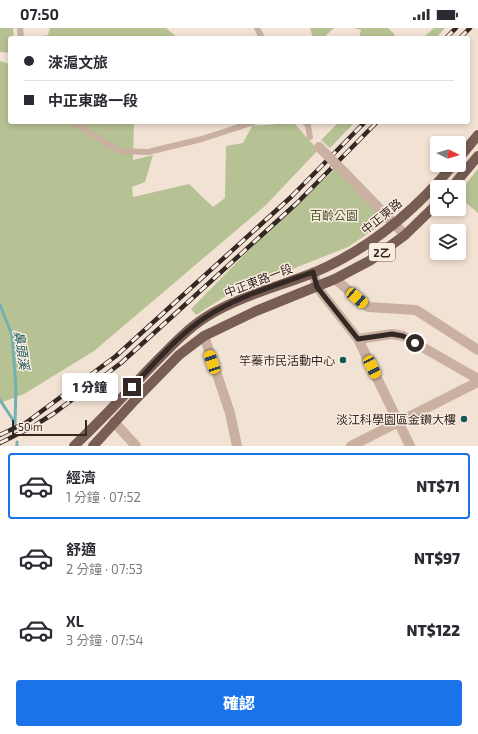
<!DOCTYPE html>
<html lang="zh-TW">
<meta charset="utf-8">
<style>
body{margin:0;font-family:"Exo 2","Noto Sans TC",sans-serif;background:#f7f7f7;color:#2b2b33;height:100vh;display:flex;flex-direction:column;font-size:15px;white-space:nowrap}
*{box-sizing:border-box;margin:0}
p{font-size:13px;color:#7c7c81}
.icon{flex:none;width:22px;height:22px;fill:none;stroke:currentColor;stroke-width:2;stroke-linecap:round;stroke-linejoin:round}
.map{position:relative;height:418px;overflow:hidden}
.details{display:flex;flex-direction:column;background:#fff;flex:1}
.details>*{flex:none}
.top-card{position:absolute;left:8px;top:8px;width:462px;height:88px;border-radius:4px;box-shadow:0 2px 6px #0003;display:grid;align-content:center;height:88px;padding:0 16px;background:#fff}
.needle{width:26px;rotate:95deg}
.fabs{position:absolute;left:430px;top:108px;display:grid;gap:8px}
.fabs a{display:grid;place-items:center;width:36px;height:36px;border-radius:4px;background:#fff;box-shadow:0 2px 6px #0003;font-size:20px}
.scale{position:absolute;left:12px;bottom:10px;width:75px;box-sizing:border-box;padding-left:4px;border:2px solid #342824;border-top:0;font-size:11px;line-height:14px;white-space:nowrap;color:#342824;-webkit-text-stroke:3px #faece1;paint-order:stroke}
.end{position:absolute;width:18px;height:18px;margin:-9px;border:5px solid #342824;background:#fff;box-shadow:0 0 0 2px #fff}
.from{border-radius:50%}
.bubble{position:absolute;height:28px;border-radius:4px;background:#fff;box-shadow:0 2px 6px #0003;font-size:13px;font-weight:800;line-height:28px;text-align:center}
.car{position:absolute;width:12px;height:24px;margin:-12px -6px;border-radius:5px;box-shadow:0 0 3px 1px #0007;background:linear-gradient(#f5c518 24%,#345 0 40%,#f5c518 0 76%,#345 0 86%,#f5c518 0)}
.top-card b{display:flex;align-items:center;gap:14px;height:38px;font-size:15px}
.top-card b+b{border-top:1px solid #e1e1e2}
.top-card i{width:10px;height:10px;background:#2b2b33}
ul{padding:7px 0 0;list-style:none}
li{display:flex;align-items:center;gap:12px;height:66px;margin:0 8px 6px;padding:0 8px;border:2px solid transparent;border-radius:4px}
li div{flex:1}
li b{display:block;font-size:15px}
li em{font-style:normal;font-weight:800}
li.current{border-color:#1a73e8}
li>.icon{width:36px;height:36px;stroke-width:1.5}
.button{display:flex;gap:8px;margin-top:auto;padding:8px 16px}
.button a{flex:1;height:46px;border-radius:4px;background:#1a73e8;color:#fff;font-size:16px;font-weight:800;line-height:46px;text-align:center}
.status{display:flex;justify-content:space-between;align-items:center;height:28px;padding:0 20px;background:#fff;direction:ltr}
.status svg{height:11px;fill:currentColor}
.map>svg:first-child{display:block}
.green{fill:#b6c294}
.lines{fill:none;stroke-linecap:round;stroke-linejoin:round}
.stream{stroke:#72b1af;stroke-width:3}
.service{stroke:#cab0a0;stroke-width:6}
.minor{stroke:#cab0a0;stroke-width:10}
.primary{stroke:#775d54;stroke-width:10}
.rail-casing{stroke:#342824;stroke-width:4.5}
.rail{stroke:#faece1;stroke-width:3;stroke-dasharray:9;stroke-linecap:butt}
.minor-bridge{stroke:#cab0a0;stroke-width:10}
.route{stroke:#342824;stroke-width:5}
.poi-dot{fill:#175857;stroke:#faece1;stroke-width:1.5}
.labels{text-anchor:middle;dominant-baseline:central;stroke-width:3;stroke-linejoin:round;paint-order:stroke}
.shield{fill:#faece1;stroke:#6f635d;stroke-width:1}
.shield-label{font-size:11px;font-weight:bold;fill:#342824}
.park-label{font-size:12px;fill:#465426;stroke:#faece1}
.street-label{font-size:12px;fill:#342824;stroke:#faece1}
.poi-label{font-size:12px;fill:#342824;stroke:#faece1;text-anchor:end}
.water-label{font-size:13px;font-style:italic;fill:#175857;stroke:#faece1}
</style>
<div class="status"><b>07:50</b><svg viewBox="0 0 49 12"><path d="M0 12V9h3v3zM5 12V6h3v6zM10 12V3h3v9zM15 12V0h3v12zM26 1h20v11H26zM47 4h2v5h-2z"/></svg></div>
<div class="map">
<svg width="478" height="418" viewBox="0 0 478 418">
<rect width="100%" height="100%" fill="#f2e2d4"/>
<path class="green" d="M0 0H13L14 10H10V25L0 24Z
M50 0H166L178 10H34L48 7Z
M310 0H334L323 10H313Z
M355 0H388L395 7 392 10H359L361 2Z
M434 0H445L436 10H423Z
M0 33 10 36V94H134L133 132 153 127 145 154 132 159 133 169 189 156 213 179 225 170 226 118 243 115 252 98 294 95 318 122 266 177 94 323 24 366 0 375Z
M339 94H355L330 120 321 112Z
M336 140 388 192 348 219 229 266 196 287 191 281 254 217Z
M478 141V185L459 169V164Z"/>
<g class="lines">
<path class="stream" d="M0 277 12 307 16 360 15 396
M0 372 15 395
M17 414V418"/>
<path class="service" d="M20 0 21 10
M257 0 262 10
M73 94 119 123 148 124 202 111 254 94
M305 94 308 98 310 109"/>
<path class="minor" d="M345 145 405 207
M313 244 317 259 358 311 410 418
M335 251 368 279 416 282 478 322
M204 308 230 385 237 418
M358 311 392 306 403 308 478 351
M114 394 136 418
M351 418 478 354"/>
<path class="primary" d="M459 130 478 107
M452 159 478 128
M74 418C99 394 123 369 146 344 165 325 184 303 206 289 240 268 277 259 313 245 370 221 414 184 453 137
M93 418 135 372 179 327 204 308 256 283 335 251 371 232 405 207 437 176"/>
<defs>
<path id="rail" d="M446 10 456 0
M460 10 470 0
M0 407 27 394 116 328 291 169 365 94
M0 415 32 399 53 386 121 335 297 175 377 94"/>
</defs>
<use href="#rail" class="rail-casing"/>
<use href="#rail" class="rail"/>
<path class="minor-bridge" d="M319 119 345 145"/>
</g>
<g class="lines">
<path class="route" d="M132 359C155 335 178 307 206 289 238 268 277 257 313 244L317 259 358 311 392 306 403 308 415 315"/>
</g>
<g class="poi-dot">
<circle cx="343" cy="332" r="4"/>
<circle cx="464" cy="391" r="4"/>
</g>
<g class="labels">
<rect class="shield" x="369" y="215" width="26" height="18" rx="3"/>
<g class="shield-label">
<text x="382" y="224">2乙</text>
</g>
<g class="park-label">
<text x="334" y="187">百齡公園</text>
</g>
<g class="street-label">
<text transform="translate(381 188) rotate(-39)">中正東路</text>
<text transform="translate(258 252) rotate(-21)">中正東路一段</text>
</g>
<g class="poi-label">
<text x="335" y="332">竿蓁市民活動中心</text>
<text x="456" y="391">淡江科學園區金鑽大樓</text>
</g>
<g class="water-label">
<text transform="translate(22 322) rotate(82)">鼻頭溪</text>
</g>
</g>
</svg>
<div class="fabs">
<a><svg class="needle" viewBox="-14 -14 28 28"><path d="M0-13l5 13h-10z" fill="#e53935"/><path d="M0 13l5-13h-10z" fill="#7c7c81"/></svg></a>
<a><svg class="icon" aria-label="locate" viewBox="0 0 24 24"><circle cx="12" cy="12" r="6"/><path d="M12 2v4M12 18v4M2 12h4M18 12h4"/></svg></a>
<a><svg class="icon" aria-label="layers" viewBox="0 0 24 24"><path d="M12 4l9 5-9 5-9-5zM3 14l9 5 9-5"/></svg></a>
</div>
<div class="scale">50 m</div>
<i class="end from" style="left:415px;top:315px"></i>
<i class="end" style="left:132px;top:359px"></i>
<div class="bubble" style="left:62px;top:345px;width:56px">1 分鐘</div>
<i class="car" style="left:357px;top:270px;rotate:131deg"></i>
<i class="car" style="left:212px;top:334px;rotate:341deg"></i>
<i class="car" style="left:372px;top:339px;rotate:154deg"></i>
<div class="top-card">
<b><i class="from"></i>淶滬文旅</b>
<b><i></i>中正東路一段</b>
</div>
</div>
<section class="details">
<ul>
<li class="current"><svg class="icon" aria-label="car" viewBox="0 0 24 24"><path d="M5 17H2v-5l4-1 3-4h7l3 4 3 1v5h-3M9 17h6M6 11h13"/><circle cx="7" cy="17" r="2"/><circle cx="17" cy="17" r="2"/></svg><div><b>經濟</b><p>1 分鐘 · 07:52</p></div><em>NT$71</em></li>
<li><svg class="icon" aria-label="car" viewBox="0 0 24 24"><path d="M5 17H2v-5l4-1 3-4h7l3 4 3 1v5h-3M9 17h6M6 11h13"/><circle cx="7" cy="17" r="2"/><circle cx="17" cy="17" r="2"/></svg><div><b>舒適</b><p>2 分鐘 · 07:53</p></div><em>NT$97</em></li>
<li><svg class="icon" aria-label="car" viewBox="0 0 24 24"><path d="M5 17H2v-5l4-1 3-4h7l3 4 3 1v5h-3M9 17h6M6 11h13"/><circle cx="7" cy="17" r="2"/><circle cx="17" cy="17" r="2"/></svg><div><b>XL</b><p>3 分鐘 · 07:54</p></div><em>NT$122</em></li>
</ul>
<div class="button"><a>確認</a></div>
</section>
